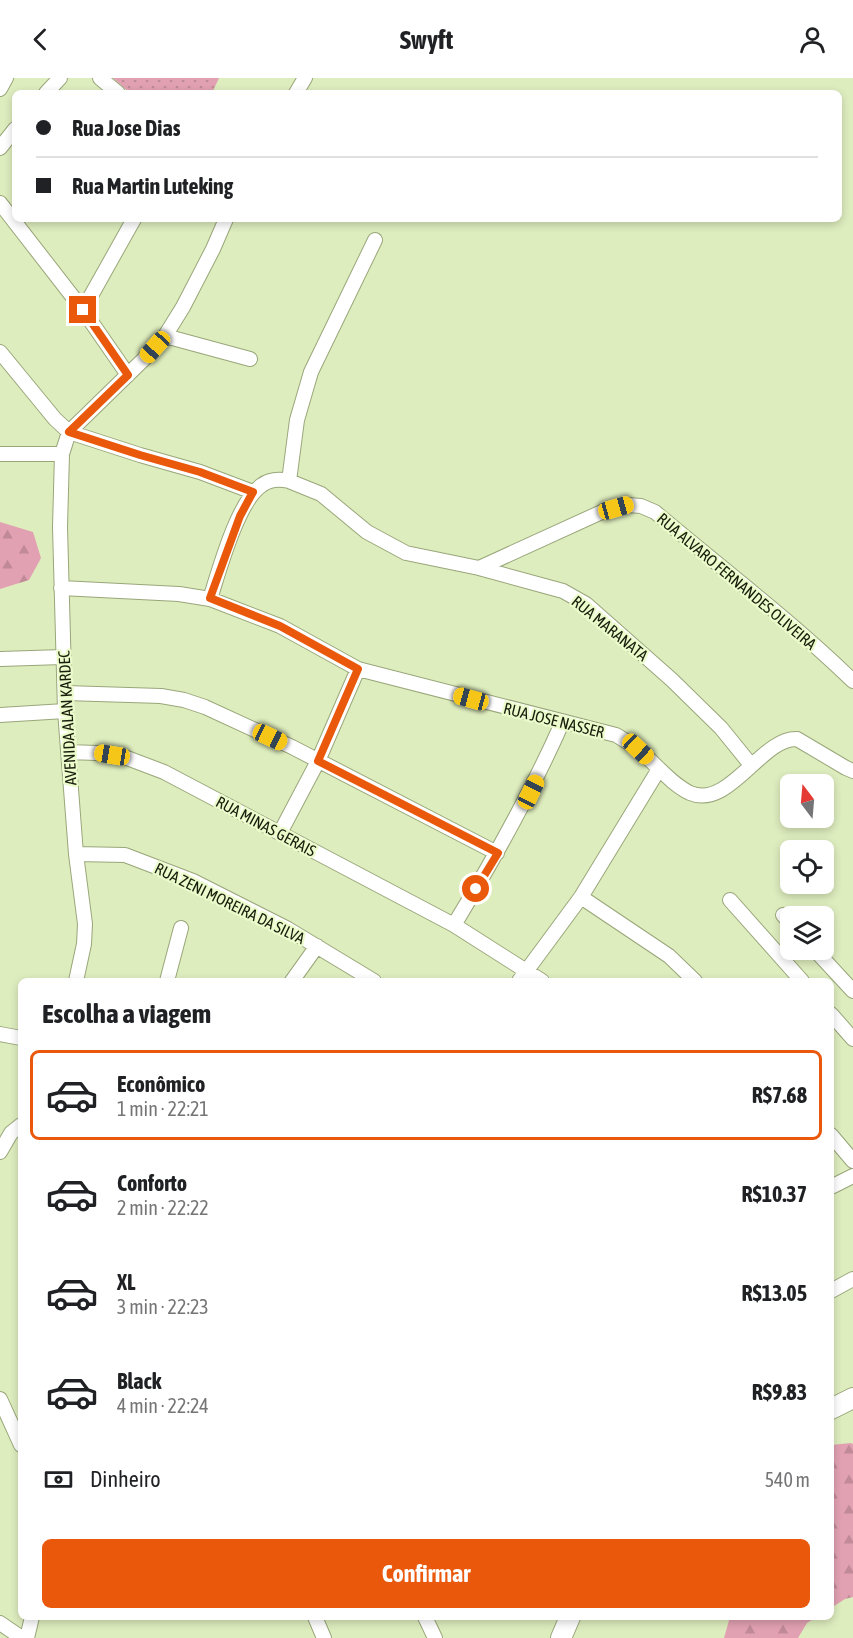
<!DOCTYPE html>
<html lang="pt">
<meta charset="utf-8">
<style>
body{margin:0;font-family:"Asap Condensed",sans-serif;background:#f2f2f2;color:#202124;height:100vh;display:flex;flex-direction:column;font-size:22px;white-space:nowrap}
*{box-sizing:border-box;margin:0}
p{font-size:20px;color:#757577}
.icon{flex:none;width:33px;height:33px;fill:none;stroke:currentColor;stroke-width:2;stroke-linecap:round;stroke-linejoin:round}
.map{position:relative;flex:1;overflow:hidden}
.side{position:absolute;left:18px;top:900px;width:816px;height:642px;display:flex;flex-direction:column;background:#fff;border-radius:9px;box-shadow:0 3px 9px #0003}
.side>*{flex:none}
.top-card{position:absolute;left:12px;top:12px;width:830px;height:132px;border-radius:9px;box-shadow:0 3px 9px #0003;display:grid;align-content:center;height:132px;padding:0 24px;background:#fff}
.needle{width:39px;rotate:344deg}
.tools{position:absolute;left:780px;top:696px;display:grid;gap:12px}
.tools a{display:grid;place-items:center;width:54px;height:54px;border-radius:9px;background:#fff;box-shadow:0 3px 9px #0003;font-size:30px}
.end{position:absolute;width:27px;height:27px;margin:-14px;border:8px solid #ea580c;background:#fff;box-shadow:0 0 0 3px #fff}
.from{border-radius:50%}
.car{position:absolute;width:18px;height:36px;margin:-18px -9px;border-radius:8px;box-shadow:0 0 4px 2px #0007;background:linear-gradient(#f5c518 24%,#345 0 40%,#f5c518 0 76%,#345 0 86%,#f5c518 0)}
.top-card b{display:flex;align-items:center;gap:21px;height:57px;font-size:22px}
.top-card b+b{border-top:2px solid #e0e0e0}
.top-card i{width:15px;height:15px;background:#202124}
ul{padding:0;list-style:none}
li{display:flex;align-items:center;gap:18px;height:90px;margin:0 12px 9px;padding:0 12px;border:3px solid transparent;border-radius:9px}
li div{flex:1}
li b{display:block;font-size:22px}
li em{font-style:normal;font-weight:700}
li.on{border-color:#ea580c}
li>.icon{width:54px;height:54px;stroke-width:1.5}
h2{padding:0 24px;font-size:27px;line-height:72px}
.pay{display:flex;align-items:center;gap:15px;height:66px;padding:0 24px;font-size:22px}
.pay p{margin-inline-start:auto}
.primary-button{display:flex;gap:12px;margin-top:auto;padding:12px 24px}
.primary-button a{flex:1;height:69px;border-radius:9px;background:#ea580c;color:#fff;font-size:24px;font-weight:700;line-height:69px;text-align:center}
header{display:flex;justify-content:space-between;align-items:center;height:78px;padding:0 24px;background:#fff;font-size:27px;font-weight:700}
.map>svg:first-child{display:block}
.grass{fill:url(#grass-dots)}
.forest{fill:url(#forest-firs)}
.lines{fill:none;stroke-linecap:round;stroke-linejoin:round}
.street-casing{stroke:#99a67a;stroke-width:16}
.secondary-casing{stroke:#99a67a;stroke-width:22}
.street{stroke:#fff;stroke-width:14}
.secondary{stroke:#fff;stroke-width:20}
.route{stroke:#ea580c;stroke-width:8}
.labels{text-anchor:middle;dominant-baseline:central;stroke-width:4.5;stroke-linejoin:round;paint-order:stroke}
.street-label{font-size:16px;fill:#181d0c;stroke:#ebfbcb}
</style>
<header><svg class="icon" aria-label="back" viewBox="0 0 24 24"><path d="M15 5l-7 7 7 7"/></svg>Swyft<svg class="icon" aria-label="person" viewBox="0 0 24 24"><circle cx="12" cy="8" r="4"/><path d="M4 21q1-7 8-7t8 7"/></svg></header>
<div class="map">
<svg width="853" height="1560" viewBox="0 0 853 1560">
<defs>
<pattern id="grass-dots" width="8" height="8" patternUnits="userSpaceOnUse" patternTransform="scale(1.5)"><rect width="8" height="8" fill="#e2a1b2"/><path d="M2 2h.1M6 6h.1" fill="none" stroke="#c18a98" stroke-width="1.8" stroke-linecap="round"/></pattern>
<pattern id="forest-firs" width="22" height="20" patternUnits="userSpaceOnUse" patternTransform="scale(1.5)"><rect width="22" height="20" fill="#e2a1b2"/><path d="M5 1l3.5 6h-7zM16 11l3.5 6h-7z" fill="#c18a98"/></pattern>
</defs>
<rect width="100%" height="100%" fill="#deedbe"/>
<path class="grass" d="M113 0H219L212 15H130Z"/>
<path class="forest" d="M0 444 33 454 41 480 29 502 0 511Z
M851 1365 853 1366V1519L845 1521 831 1530V1367Z
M730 1539H817L807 1545 798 1560H724Z"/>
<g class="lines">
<defs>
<path id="street" d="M100 0 118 15
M0 11 6 0
M46 15 60 0
M296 15 305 0
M0 70 15 51
M0 125 83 232 128 297
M375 162 311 294 297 342 289 403 321 416 367 454 406 475 479 490 541 507 563 513 586 526 672 602 721 650 751 687
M83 232 134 141
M165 258 250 281
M0 274 55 341 69 354 140 377 200 394 253 414
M0 376H62
M479 490 604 433 628 427 641 428 655 434C721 490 790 542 853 603
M61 510 179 516 210 521 280 548 358 591 616 657C624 662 633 667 640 673 656 686 671 706 690 715 729 732 762 659 797 661L846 690 853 693
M210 521C219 493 238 422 262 407 270 401 280 401 289 403
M0 581 63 579
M65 615 161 618 184 622 205 629 292 669 497 775
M0 637 65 633
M68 674 97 675 127 680 164 694 454 847 542 903
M280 755 318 683 358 591
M76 776 125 777 193 803 288 851 374 903
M581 819 669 878 695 903
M730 822 802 903
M783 837 790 845
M454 847C494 781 531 715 562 645
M815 872 853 913
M76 903 84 866 85 846 76 776 65 633 60 449 62 376 69 354 144 281 165 258 183 229 213 171 226 141
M167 903 181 850
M292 903 317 868
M519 903 581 819 659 691
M831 936 853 961
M0 956 21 960
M831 1057 853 1083
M0 1074 11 1055 21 1047
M831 1109 853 1098
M831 1213 853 1201
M0 1321 21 1367
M315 1539 324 1560
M425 1539 435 1560
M0 1545 22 1560
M27 1560 32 1539"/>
<path id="secondary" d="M831 1331 853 1320
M561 1560 570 1539"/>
</defs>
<use href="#street" class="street-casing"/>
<use href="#secondary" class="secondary-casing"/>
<use href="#street" class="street"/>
<use href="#secondary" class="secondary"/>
</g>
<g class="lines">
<path class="route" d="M83 232 128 297 69 354 140 377 200 394 253 414 240 438 210 520 280 548 358 591 318 683 498 775 476 811"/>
</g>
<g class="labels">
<g class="street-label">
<text transform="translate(737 503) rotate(40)">RUA ALVARO FERNANDES OLIVEIRA</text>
<text transform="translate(610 550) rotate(39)">RUA MARANATA</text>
<text transform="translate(67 640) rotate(-93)">AVENIDA ALAN KARDEC</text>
<text transform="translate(554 642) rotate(14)">RUA JOSE NASSER</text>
<text transform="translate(266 748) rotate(28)">RUA MINAS GERAIS</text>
<text transform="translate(230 825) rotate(26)">RUA ZENI MOREIRA DA SILVA</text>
</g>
</g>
</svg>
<div class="tools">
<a><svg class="needle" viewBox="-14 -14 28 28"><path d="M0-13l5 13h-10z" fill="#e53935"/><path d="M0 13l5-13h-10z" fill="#757577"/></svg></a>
<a><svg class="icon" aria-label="locate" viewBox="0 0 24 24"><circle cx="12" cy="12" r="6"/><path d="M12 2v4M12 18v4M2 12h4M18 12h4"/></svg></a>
<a><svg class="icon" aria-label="layers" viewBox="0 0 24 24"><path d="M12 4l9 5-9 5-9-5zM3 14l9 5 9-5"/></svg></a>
</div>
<i class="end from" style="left:476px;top:811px"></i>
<i class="end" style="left:83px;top:232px"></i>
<i class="car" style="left:155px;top:269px;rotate:222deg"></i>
<i class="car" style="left:616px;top:430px;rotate:74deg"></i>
<i class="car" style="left:471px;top:621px;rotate:285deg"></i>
<i class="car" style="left:270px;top:659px;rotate:115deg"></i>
<i class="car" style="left:638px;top:671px;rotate:133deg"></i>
<i class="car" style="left:112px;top:677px;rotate:279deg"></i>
<i class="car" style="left:531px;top:714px;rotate:26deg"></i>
<div class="top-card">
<b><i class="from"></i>Rua Jose Dias</b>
<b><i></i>Rua Martin Luteking</b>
</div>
<section class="side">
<h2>Escolha a viagem</h2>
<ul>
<li class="on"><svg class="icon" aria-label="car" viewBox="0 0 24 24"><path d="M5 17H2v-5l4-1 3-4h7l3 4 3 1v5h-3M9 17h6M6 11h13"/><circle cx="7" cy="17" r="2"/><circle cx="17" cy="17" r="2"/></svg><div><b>Econômico</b><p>1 min · 22:21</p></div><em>R$7.68</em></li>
<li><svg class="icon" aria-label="car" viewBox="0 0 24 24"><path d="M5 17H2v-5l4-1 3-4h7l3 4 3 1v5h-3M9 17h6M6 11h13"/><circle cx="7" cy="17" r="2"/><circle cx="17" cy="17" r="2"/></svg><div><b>Conforto</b><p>2 min · 22:22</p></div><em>R$10.37</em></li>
<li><svg class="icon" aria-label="car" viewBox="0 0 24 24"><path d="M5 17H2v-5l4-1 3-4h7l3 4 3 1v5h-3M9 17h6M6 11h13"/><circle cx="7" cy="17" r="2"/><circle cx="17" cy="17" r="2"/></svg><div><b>XL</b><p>3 min · 22:23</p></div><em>R$13.05</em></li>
<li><svg class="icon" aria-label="car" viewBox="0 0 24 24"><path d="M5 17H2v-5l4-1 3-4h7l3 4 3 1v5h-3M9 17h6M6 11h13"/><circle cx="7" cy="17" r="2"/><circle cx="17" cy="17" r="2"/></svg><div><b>Black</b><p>4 min · 22:24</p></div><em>R$9.83</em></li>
</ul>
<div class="pay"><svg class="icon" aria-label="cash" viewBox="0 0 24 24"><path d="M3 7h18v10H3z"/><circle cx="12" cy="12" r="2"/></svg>Dinheiro<p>540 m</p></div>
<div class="primary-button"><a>Confirmar</a></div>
</section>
</div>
